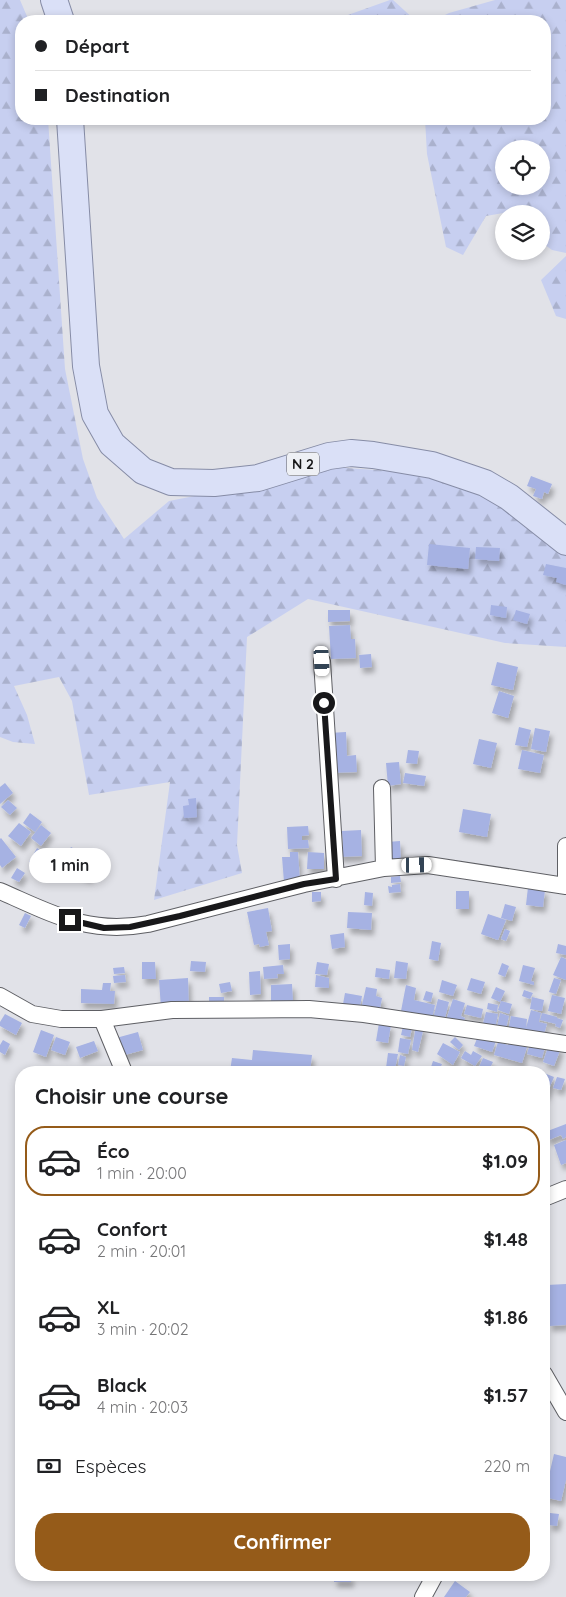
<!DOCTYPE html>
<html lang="fr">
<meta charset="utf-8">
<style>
body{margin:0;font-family:Quicksand,sans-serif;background:#f6f6f6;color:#202124;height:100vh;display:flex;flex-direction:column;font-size:19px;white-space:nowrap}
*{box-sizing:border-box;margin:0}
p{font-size:16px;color:#757577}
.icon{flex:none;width:28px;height:28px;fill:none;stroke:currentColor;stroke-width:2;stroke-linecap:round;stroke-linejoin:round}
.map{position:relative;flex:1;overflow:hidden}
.drawer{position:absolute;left:15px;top:1066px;width:535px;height:515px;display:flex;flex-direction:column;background:#fff;border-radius:20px;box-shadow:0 2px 8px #0003}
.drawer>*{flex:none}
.guide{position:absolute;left:15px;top:15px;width:536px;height:110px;border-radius:20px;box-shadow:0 2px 8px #0003;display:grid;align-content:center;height:110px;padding:0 20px;background:#fff}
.tools{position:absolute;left:495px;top:140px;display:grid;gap:10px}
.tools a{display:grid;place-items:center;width:55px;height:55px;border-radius:50%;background:#fff;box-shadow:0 2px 8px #0003;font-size:25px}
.end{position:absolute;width:22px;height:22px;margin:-11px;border:6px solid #18181a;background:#fff;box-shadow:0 0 0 2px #fff}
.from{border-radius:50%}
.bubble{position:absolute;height:35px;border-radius:18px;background:#fff;box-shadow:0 2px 8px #0003;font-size:16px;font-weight:800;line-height:35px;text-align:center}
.car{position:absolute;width:15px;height:30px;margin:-15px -8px;border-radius:6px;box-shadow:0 0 4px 1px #0007;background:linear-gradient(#fff 24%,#345 0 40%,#fff 0 76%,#345 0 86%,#fff 0)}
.guide b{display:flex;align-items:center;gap:18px;height:48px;font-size:19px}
.guide b+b{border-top:1px solid #e0e0e0}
.guide i{width:12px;height:12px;background:#202124}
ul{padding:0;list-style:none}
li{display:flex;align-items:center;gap:15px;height:70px;margin:0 10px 8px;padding:0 10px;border:2px solid transparent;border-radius:20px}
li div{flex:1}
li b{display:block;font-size:19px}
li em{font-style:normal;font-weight:800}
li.on{border-color:#955b19}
li>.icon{width:45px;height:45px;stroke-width:1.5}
h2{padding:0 20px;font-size:22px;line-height:60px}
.pay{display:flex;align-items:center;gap:12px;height:55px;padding:0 20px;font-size:19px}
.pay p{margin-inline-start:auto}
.button{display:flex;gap:10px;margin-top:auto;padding:10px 20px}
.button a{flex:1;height:58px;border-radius:20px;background:#955b19;color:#fff;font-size:20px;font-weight:800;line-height:58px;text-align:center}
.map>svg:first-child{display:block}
.forest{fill:url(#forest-firs);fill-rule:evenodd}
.building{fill:#a6b2e3;filter:url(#shadow)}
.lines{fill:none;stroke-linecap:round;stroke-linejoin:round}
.minor-casing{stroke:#5e5f64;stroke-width:18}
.primary-casing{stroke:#868ca6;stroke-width:28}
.minor{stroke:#fff;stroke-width:16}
.primary{stroke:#dae0f7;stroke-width:26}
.route{stroke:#18181a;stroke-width:6}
.labels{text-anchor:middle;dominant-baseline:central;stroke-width:4;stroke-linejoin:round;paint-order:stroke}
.shield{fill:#eef0f5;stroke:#58595c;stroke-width:1}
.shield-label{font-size:14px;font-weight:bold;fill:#18181a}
</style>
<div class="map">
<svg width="566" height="1597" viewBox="0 0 566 1597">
<defs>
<pattern id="forest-firs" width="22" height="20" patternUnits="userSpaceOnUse" patternTransform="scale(1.25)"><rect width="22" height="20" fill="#c7cff0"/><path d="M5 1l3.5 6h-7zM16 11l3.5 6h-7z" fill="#aab1cd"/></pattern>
<filter id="shadow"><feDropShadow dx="3" dy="5.5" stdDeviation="2.5" flood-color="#0004"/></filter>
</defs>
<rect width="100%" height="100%" fill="#e1e2e8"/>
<path class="forest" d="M0 0H20L29 21H21V119H48L65 369 83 459 97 498 124 539 169 501 225 490 300 465 392 471 485 483 566 542V647L505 643 308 599 247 637 237 845 242 873 154 900 170 782 89 795 72 701 59 677 14 686 27 715 35 744 13 742 0 737Z
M390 0H393L416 21H347L345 16Z
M495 0H566V253L552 250 541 242V214H511L509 212 486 216 463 255 446 247 427 154 425 119H545V21H433L449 13ZM504 149H541V186H504Z
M566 256V319L556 316 541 280Z"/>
<path class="building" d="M531 476 552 484 548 494 544 492 542 499 533 496 536 489 527 486Z
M429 544 470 548 468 569 427 565Z
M476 547 500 548 499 561 475 559Z
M546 564 566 568V585L556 582 557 578 543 575Z
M491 605 507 607 506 618 490 615Z
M328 610H350V621L328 622Z
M516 610 530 614 527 624 513 620Z
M350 625 351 639H355L356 658 331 659 329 626Z
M371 654 372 667 360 668 359 655Z
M497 662 518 667 513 690 491 685Z
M499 691 514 696 508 718 492 713Z
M519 727 531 730 527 747 515 745Z
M535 728 550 731 546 752 531 749Z
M346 732 347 756 356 755 357 772 331 773 329 733Z
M479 739 497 743 491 768 473 764Z
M408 750 419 751 417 764 406 763Z
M522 750 544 755 540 773 518 769Z
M399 762 401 784 388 786 386 763Z
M405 773 426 776 424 786 403 783Z
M5 783 13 793 0 804V787Z
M196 798 197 817 184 818 183 806 189 805 188 799Z
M8 800 17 808 10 815 1 807Z
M463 809 491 814 487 837 459 832Z
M30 813 42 822 35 832 23 823Z
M19 823 31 832 21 846 8 836Z
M41 825 51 833 41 846 31 838Z
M308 826 309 835 302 836V840H308L309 848 288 849 287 827Z
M361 830 362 856 339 857 338 847H343L342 831Z
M1 838 16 857 2 868 0 865V839Z
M400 841 401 862H388L387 842Z
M71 847 84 854 75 870 62 862Z
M37 848 56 859 47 873 29 862Z
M290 852H298L300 881 284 882 282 857H290Z
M308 852 324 853V869H307Z
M79 866 91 872 88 878 76 872Z
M17 868 25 873 19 882 11 878Z
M400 876 401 882 391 883V877Z
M400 884 401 892 389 893 388 886 392 887V885Z
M528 887 545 890 543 907 526 905Z
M456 891H469V909H456Z
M312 892H321V901L312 902Z
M365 892 373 893 372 906 364 905Z
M505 904 516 907 512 921 501 918Z
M268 908 272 931 266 932 269 945 260 947 259 944 254 945 247 912Z
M348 912 372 913 371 930 347 928Z
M25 913 31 916 25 928 19 925Z
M488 914 506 920 498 940 481 934Z
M505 929 510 931 506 941 501 939Z
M344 933 345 947 332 949 330 935Z
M432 941 441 943 438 961 429 959Z
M290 944V959L279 960 278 945Z
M558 944 566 946V955L556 953Z
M561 957 566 959V980L553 975Z
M191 961 206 962 205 972 190 971Z
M396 961 408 963 406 979 394 978Z
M142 962H155L156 979H142Z
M317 962 329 964 327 975 315 974Z
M502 963 509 966 505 977 498 974Z
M283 965 284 974H277L278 978 264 979 263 967Z
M523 965 535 968 531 981 534 982V985L519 981Z
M124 967 125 973 114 974 113 968Z
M376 968 390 970 389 979 375 977Z
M260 971 261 994 250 995 249 972Z
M125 975 126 982 114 983 113 976Z
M316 975 329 978V988L315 987Z
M188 978 189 1007 161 1008 159 980Z
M471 978 485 982 481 994 467 990Z
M554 978 561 980 556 994 549 992Z
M442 980 457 985 453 996 439 992Z
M230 982 232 991 221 993 219 984Z
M103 983H111L110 991H115L114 1004 81 1003V989L102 990Z
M292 984 293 1001 271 1002V985Z
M406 985 416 988 414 1000 435 1005 432 1019 401 1011Z
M366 987 377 989 376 996 382 998 380 1009 362 1005Z
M496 987 505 991 500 1002 491 998Z
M524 990 533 993 530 999 522 996Z
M426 991 433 993 431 1002 423 1000Z
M345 993 362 996 360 1007 343 1004Z
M552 995 565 998 561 1014 548 1011Z
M209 997H224V1006L209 1005Z
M532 997 544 1000 542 1011 530 1009Z
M438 999 449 1002 444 1022 433 1019Z
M453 999 465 1003 461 1016 465 1018 463 1026 446 1020Z
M501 1001 512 1004 509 1014 498 1010Z
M488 1003 498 1005 497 1012 487 1009Z
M467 1005 483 1009 481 1018 464 1014Z
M531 1010 541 1013 539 1022 547 1024 543 1038 508 1031 511 1016 527 1019 526 1028Z
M486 1012 498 1014 495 1029 482 1027Z
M500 1013 509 1016 505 1033 496 1031Z
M542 1013 557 1017V1018L563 1020 560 1028 555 1026 556 1024 540 1020Z
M5 1014 22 1023 16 1035 0 1026V1022Z
M404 1022 413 1024 410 1037 401 1035Z
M379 1023 391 1025 388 1043 376 1041Z
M416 1025 424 1027 418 1052 412 1050Z
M41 1030 54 1035 46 1057 33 1052Z
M138 1032 143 1050 121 1056 116 1038Z
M478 1036 496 1041 492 1052 474 1046Z
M56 1037 70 1042 65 1055 51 1050Z
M455 1037 463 1045 459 1050 450 1042Z
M400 1038 411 1040 408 1054 398 1052Z
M510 1038 528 1044 522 1063 494 1055 498 1042 508 1045Z
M3 1040 10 1044 5 1055 0 1052V1045Z
M531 1040 546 1044 542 1058 527 1054Z
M94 1041 98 1051 80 1058 76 1047Z
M443 1043 460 1052 453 1065 437 1054Z
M549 1044 561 1048 554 1066 543 1062Z
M253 1050 312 1055 310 1072H249L230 1071 232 1058 252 1060Z
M465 1051 471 1055 473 1051 482 1056 475 1066 461 1058Z
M388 1053 398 1054 395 1069 386 1068Z
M400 1055 406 1057 404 1066 398 1065Z
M483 1058 493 1062 488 1072 479 1067Z
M433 1061 442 1064 439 1072 430 1070Z
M544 1073 554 1077 546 1096 544 1095Z
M557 1077 565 1079 561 1090 553 1088Z
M566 1124V1137L563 1139 561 1135 549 1140 545 1132Z
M566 1140V1163L561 1165 554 1145Z
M566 1284V1325L549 1326V1313H544V1299H548L547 1285Z
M554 1454 566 1457V1480L561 1501 544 1497Z
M550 1513 559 1514 557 1526 548 1525Z
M334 1575H351V1582H334Z
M455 1581 470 1592 466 1597H444Z"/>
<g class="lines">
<defs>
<path id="minor" d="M322 661 336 879
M382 788 384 868
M566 886V846
M0 891C53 914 88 935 148 924L304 884 384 868 428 865 566 886
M0 996 32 1014 61 1019H102L172 1010 309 1009 364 1014 566 1044
M102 1019 124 1072
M544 1198 566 1189
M544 1374 566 1412
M423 1597 435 1575"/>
<path id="primary" d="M54 0 61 21
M70 119 86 366 95 414 112 444 143 471 171 482 214 483 258 478 329 456 351 453 373 455 432 465 485 483 509 497 566 542"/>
</defs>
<use href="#minor" class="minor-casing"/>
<use href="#primary" class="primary-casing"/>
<use href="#minor" class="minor"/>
<use href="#primary" class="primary"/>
</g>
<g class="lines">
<path class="route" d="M70 920 104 928 130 927 180 916 304 884 336 879 324 703"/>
</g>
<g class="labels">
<rect class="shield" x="287" y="452.5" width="32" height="23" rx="4"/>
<g class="shield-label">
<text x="303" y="464">N 2</text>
</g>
</g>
</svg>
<div class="tools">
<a><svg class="icon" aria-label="locate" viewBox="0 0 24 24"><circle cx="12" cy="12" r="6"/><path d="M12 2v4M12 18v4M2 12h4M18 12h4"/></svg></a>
<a><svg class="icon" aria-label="layers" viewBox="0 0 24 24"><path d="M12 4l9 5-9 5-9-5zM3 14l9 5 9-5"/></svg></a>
</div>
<i class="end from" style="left:324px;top:703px"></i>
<i class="end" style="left:70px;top:920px"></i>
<div class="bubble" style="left:29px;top:848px;width:82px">1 min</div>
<i class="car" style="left:322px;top:661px;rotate:177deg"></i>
<i class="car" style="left:417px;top:865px;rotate:89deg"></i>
<div class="guide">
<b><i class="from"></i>Départ</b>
<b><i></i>Destination</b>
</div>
<section class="drawer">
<h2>Choisir une course</h2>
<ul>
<li class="on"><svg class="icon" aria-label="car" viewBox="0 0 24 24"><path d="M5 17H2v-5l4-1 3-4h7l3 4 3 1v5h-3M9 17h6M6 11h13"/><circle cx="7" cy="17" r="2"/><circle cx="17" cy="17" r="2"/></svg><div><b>Éco</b><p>1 min · 20:00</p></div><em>$1.09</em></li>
<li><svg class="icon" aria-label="car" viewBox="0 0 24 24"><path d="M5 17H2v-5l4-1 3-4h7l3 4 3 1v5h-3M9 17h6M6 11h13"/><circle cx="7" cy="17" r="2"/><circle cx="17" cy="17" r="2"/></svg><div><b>Confort</b><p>2 min · 20:01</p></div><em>$1.48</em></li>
<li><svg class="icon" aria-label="car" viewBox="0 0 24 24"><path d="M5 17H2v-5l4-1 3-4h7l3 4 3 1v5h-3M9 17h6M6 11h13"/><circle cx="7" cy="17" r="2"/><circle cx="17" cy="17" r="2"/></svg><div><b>XL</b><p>3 min · 20:02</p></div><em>$1.86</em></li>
<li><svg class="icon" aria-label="car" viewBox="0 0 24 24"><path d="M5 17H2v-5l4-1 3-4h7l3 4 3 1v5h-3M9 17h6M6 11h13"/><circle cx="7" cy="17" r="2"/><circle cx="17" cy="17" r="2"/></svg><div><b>Black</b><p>4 min · 20:03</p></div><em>$1.57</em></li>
</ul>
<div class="pay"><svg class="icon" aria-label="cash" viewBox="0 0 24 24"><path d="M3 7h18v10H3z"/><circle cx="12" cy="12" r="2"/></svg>Espèces<p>220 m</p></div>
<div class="button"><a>Confirmer</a></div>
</section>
</div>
